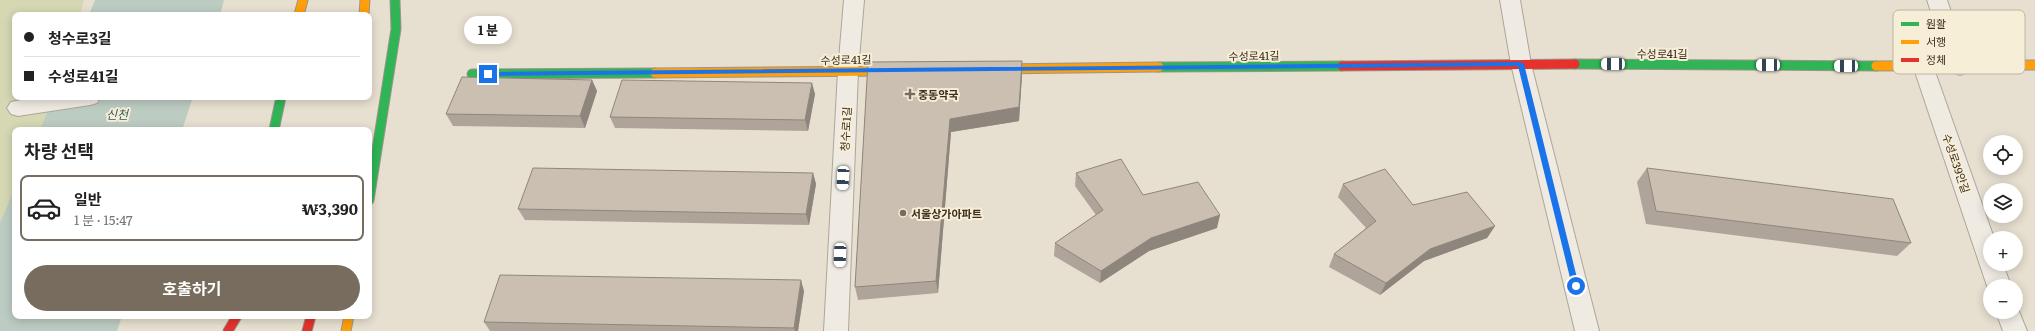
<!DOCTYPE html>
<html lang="ko">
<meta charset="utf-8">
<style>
body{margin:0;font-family:Literata,"Noto Sans KR",serif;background:#f6f6f6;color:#222;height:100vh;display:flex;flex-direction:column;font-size:15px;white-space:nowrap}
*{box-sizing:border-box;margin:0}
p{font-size:13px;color:#767676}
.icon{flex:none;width:22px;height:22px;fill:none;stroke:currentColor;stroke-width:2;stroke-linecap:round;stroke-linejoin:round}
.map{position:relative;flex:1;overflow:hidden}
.sheet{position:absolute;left:12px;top:127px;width:360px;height:192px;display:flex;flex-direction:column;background:#fff;border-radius:8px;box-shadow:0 2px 10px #0003}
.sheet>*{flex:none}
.hud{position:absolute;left:12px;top:12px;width:360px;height:88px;border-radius:8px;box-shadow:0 2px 10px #0003;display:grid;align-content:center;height:88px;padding:0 12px;background:#fff}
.controls{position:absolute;left:1983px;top:135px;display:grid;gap:8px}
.controls a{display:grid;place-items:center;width:40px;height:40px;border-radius:50%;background:#fff;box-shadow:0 2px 10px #0003;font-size:20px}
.end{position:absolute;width:18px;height:18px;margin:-9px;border:5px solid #1a73e8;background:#fff;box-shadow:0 0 0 2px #fff}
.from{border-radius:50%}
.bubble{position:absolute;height:28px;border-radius:14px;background:#fff;box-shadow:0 2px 10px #0003;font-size:13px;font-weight:700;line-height:28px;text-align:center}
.car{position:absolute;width:12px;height:24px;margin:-12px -6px;border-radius:5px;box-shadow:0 0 3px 1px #0007;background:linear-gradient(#fff 24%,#345 0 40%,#fff 0 76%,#345 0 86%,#fff 0)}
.hud b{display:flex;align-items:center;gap:14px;height:38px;font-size:15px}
.hud b+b{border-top:1px solid #e0e0e0}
.hud i{width:10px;height:10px;background:#222}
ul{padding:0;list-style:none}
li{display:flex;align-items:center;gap:12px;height:66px;margin:0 8px 6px;padding:0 4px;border:2px solid transparent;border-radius:8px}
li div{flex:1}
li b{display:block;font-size:15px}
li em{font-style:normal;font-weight:700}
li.current{border-color:#786c5e}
li>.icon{width:36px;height:36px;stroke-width:1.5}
h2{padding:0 12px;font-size:18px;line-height:48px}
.action{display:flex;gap:8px;margin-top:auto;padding:8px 12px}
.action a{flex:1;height:46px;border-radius:24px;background:#786c5e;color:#fff;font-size:16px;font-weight:700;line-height:46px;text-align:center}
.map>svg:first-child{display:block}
.green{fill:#d6d7b3}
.water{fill:#bcccc2}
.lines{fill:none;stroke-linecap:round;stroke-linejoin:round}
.street-casing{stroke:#ada599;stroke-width:2}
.fast-casing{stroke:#9c958a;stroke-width:11}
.slow-casing{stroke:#9c958a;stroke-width:11}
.jam-casing{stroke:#9c958a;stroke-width:11}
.street{fill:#efebe3;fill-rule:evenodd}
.fast{stroke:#30b455;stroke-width:9}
.slow{stroke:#ff9f0a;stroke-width:9}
.jam{stroke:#e5322d;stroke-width:9}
.wall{fill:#afa499}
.shaded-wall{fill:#8e867d}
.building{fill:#cbbfb2;stroke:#8e867d}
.route{fill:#1a73e8}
.poi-dot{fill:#786c5e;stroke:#f7eed8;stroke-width:1.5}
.labels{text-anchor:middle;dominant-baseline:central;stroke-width:4;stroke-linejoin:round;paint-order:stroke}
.street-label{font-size:11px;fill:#3d2e20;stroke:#f7eed8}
.poi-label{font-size:11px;font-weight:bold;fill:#3d2e20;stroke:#f7eed8;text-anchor:start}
.water-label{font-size:12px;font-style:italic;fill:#2f5d5a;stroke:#f7eed8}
.key{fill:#f7eed8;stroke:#bfb4a1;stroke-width:1}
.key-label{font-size:11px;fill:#3d2e20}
</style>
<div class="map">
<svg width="2035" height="331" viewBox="0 0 2035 331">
<rect width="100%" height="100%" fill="#e7e0d1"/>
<path class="green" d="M0 0H84L80 15H15V97H55L43 130H15V202L0 240Z"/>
<path class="water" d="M95 0H224L220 15H89Z
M54 97H193L182 130H40Z
M15 188V316H122L117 331H0V223Z"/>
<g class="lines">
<defs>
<path id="street" d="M844 0H864L858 71 848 331H824L838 71Z
M1500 0H1520L1531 64 1599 331H1575L1511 64Z
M1927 0H1947L1970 67 1967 72 1960 75 1953 72 1950 67Z
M1923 58 1930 61 1933 66 1994 238H1990V264H2003L2011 286H1990V292L1987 286 1913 66 1916 61Z
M38 97H100L97 103 90 105 18 116 11 114 7 108 11 102Z
M2016 304 2027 331H2003L1996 312H2016Z"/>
<path id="fast" d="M1575 64 1876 66
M1159 67 1342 66
M472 74 655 73
M274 130 281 97
M369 200 396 29 395 0"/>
<path id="slow" d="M299 15 303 0
M364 15 365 0
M1876 66 2035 65
M992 69 1159 67
M655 73 897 71
M346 331 349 316"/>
<path id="jam" d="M1342 66 1575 64
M228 331 237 316
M307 331 311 316"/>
</defs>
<use href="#street" class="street-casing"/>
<use href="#fast" class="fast-casing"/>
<use href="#slow" class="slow-casing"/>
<use href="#jam" class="jam-casing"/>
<use href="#street" class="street"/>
<use href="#fast" class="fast"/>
<use href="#slow" class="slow"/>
<use href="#jam" class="jam"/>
</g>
<path class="wall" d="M1022 61V75L1019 121 951 132 938 293 858 300 855 287 868 62Z
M592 80 597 91 585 128 453 126 446 114Z
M815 94 808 131 615 128 610 117Z
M1647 168 1911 243 1897 256 1646 224 1637 182Z
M813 173 816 184 809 225 525 220 518 209Z
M1076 173 1143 195 1217 228 1149 251 1100 283 1054 256 1055 243 1096 215 1075 186Z
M1343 184 1413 205 1495 226 1487 238 1424 261 1380 295 1329 267 1334 254 1366 228 1338 197Z
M804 291 798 331H490L484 322Z"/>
<path class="shaded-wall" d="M1022 61V75L1019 121 951 132 938 293 936 281 950 119Z
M592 80 597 91 585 128 580 116Z
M812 83 815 94 808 131 805 120Z
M813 173 816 184 809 225 806 214Z
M1220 215 1217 228 1149 251 1100 283 1101 271 1151 238Z
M1495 226 1487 238 1424 261 1380 295 1386 283 1430 249Z
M801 280 804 291 798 331H795L794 328Z"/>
<path class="building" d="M1022 61 1019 107 950 119 936 281 855 287 868 62Z
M462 77 592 80 580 116 446 114Z
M622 80 812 83 805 120 610 117Z
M1121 159 1143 195 1198 182 1220 215 1151 238 1101 271 1055 243 1103 210 1076 173Z
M533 168 813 173 806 214 518 209Z
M1647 168 1893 199 1911 243 1656 211Z
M1385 169 1413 205 1467 192 1495 226 1430 249 1386 283 1334 254 1376 221 1343 184Z
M500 275 801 280 794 328 484 322Z"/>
<path class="route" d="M1520 62 1524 64 1579 286 1576 290 1572 286 1518 66 488 76 485 74 488 72Z"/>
<g class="poi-dot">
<path d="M908 88h4v4h4v4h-4v4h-4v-4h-4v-4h4z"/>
<circle cx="903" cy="213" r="4"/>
</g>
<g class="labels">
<g class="street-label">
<text x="1662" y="53">수성로41길</text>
<text transform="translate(1254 55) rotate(-1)">수성로41길</text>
<text transform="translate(846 59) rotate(-1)">수성로41길</text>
<text transform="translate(845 129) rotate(-87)">청수로1길</text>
<text transform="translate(1957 163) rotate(71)">수성로39안길</text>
</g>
<g class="poi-label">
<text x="918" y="94">중동약국</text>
<text x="911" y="213">서울상가아파트</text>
</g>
<g class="water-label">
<text x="117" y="114">신천</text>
</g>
</g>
<rect x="1893" y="10" width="132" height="64" rx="6" class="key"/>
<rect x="1901" y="22" width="18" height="4" fill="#30b455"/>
<rect x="1901" y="40" width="18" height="4" fill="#ff9f0a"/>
<rect x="1901" y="58" width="18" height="4" fill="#e5322d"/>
<g class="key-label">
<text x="1926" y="28">원활</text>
<text x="1926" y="46">서행</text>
<text x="1926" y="64">정체</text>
</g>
</svg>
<div class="controls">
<a><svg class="icon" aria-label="locate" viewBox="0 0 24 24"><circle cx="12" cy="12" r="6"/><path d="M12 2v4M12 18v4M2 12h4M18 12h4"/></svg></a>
<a><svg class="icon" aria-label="layers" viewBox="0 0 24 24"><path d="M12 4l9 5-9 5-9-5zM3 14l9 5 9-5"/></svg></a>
<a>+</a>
<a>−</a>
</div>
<i class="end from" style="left:1576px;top:286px"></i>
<i class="end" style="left:488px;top:74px"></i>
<div class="bubble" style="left:464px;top:16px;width:48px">1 분</div>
<i class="car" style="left:1613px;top:64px;rotate:270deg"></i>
<i class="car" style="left:1768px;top:65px;rotate:270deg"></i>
<i class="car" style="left:1846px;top:66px;rotate:270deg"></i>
<i class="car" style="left:843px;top:178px;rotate:183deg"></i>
<i class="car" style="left:840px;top:255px;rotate:182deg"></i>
<div class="hud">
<b><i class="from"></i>청수로3길</b>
<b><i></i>수성로41길</b>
</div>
<section class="sheet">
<h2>차량 선택</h2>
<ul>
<li class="current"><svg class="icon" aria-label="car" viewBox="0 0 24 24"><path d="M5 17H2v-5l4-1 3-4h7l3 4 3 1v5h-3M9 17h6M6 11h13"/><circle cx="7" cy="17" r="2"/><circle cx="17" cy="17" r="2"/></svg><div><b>일반</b><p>1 분 · 15:47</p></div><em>₩3,390</em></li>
</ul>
<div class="action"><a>호출하기</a></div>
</section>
</div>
